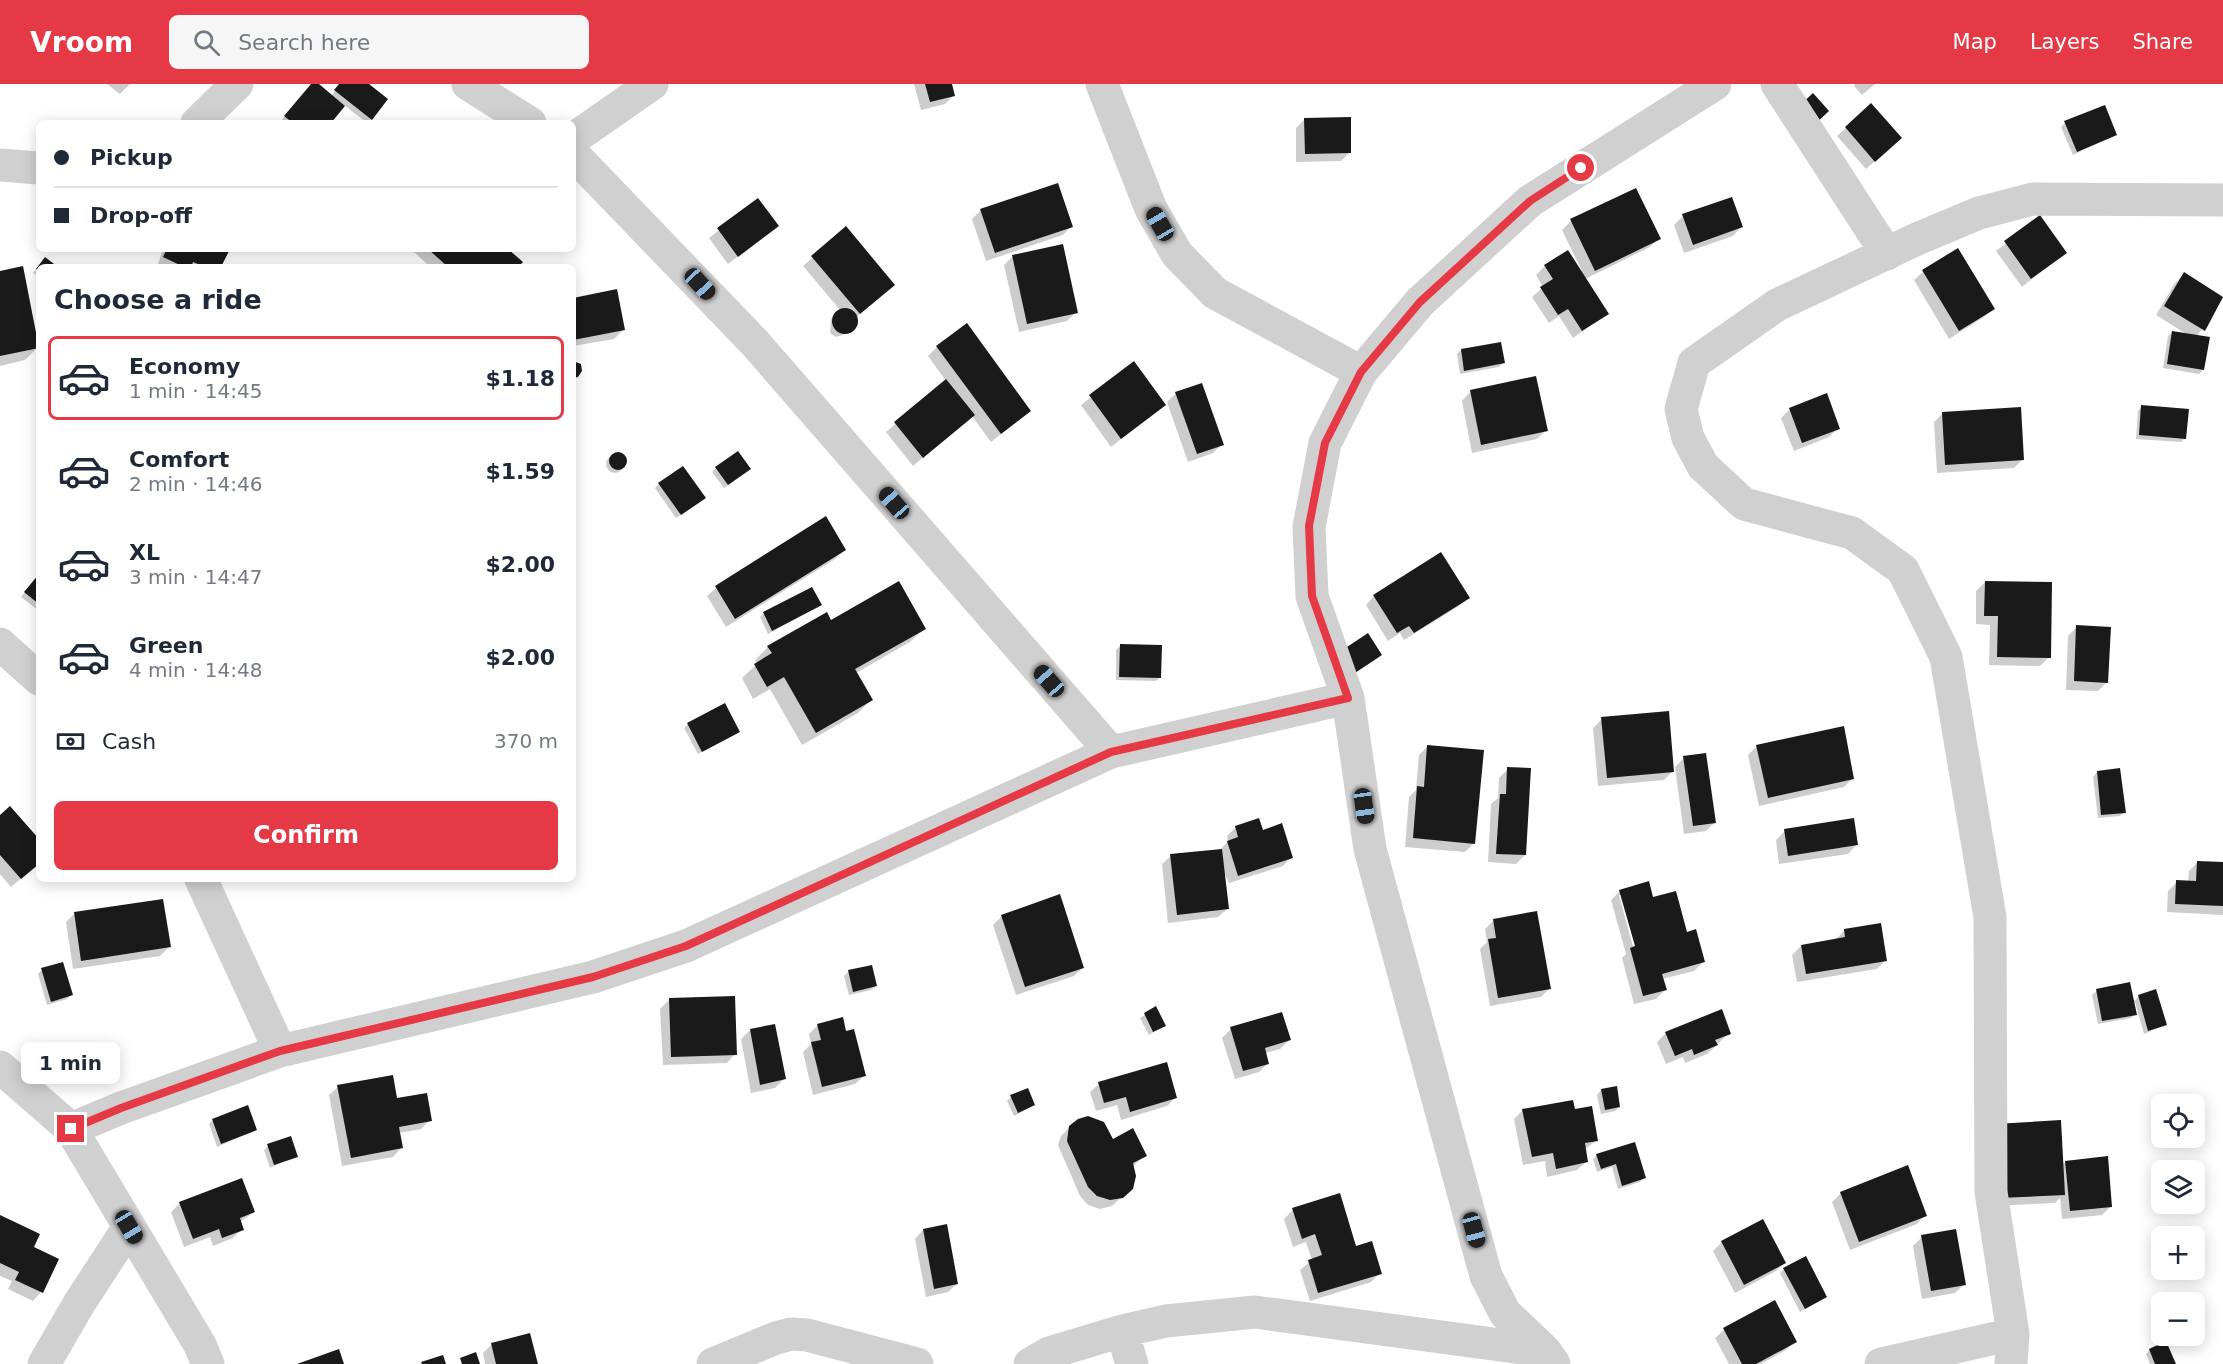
<!DOCTYPE html>
<meta charset="utf-8">
<style>
body{margin:0;font-family:"DejaVu Sans",sans-serif;background:#f6f6f7;color:#1f2937;height:100vh;display:flex;flex-direction:column;font-size:22px;white-space:nowrap}
*{box-sizing:border-box;margin:0}
p{font-size:20px;color:#747a83}
.icon{flex:none;width:33px;height:33px;fill:none;stroke:currentColor;stroke-width:2;stroke-linecap:round;stroke-linejoin:round}
.map{position:relative;flex:1;overflow:hidden}
.panel{position:absolute;left:36px;top:180px;width:540px;height:618px;display:flex;flex-direction:column;background:#fff;border-radius:9px;box-shadow:0 3px 15px #0003}
.panel>*{flex:none}
.top-card{position:absolute;left:36px;top:36px;width:540px;height:132px;border-radius:9px;box-shadow:0 3px 15px #0003;display:grid;align-content:center;height:132px;padding:0 18px;background:#fff}
.fabs{position:absolute;left:2151px;top:1010px;display:grid;gap:12px}
.fabs a{display:grid;place-items:center;width:54px;height:54px;border-radius:9px;background:#fff;box-shadow:0 3px 15px #0003;font-size:30px}
.end{position:absolute;width:27px;height:27px;margin:-14px;border:8px solid #e63946;background:#fff;box-shadow:0 0 0 3px #fff}
.from{border-radius:50%}
.bubble{position:absolute;height:42px;border-radius:9px;background:#fff;box-shadow:0 3px 15px #0003;font-size:20px;font-weight:700;line-height:42px;text-align:center}
.car{position:absolute;width:18px;height:36px;margin:-18px -9px;border-radius:8px;box-shadow:0 0 4px 2px #0007;background:linear-gradient(#222 24%,#8ab4d8 0 40%,#222 0 76%,#8ab4d8 0 86%,#222 0)}
.top-card b{display:flex;align-items:center;gap:21px;height:57px;font-size:22px}
.top-card b+b{border-top:2px solid #e0e1e3}
.top-card i{width:15px;height:15px;background:#1f2937}
ul{padding:0;list-style:none}
li{display:flex;align-items:center;gap:18px;height:84px;margin:0 12px 9px;padding:0 6px;border:3px solid transparent;border-radius:9px}
li div{flex:1}
li b{display:block;font-size:22px}
li em{font-style:normal;font-weight:700}
li.selected{border-color:#e63946}
li>.icon{width:54px;height:54px;stroke-width:1.5}
h2{padding:0 18px;font-size:27px;line-height:72px}
.pay{display:flex;align-items:center;gap:15px;height:66px;padding:0 18px;font-size:22px}
.pay p{margin-inline-start:auto}
.button{display:flex;gap:12px;margin-top:auto;padding:12px 18px}
.button a{flex:1;height:69px;border-radius:9px;background:#e63946;color:#fff;font-size:24px;font-weight:700;line-height:69px;text-align:center}
header{display:flex;align-items:center;gap:36px;box-sizing:border-box;height:84px;padding:0 30px;background:#e63946;color:#fff}
header strong{font-size:28px}
nav{display:flex;gap:33px;margin-inline-start:auto;font-size:21px}
.search{width:420px;height:54px;background:#f6f6f7;display:flex;align-items:center;gap:15px;box-sizing:border-box;padding:0 21px;border-radius:9px;color:#747a83;font-size:22px}
.map>svg:first-child{display:block}
.shadow{fill:#0003;fill-rule:evenodd}
.building{fill:#1a1a1a}
.lines{fill:none;stroke-linecap:round;stroke-linejoin:round}
.minor{stroke:#d0d0d0;stroke-width:33}
.route{stroke:#e63946;stroke-width:8}
</style>
<header>
<strong>Vroom</strong>
<div class="search"><svg class="icon" aria-label="search" viewBox="0 0 24 24"><circle cx="10" cy="10" r="6"/><path d="M15 15l6 6"/></svg>Search here</div>
<nav><a>Map</a><a>Layers</a><a>Share</a></nav>
</header>
<div class="map">
<svg width="2223" height="1280" viewBox="0 0 2223 1280">
<rect width="100%" height="100%" fill="#fff"/>
<path class="shadow" d="M107 0H130L120 10Z
M313 0H317L331 12 340 0H366L371 35 367 39 344 21 329 39H279Z
M914 0H951L954 11 945 20 921 26Z
M1855 0H1875L1862 11 1854 2Z
M1305 35 1350 68 1341 77 1296 78V44Z
M2065 39 2115 51 2073 71 2061 43Z
M1846 44 1891 63 1866 85 1837 52Z
M757 116 777 142 728 180 709 154Z
M981 126 1071 143 1063 151 986 177 972 135Z
M1683 132 1741 143 1733 152 1684 169 1674 141Z
M2040 133 2065 168 2022 203 1996 167Z
M1571 137 1659 154 1650 163 1585 195 1607 229 1573 254 1559 232 1549 239 1532 213 1543 203 1536 191 1545 182 1582 187 1562 146Z
M846 145 893 201 855 234 854 245 849 249 836 253 830 249 831 235 841 227 803 182Z
M163 165H228L220 183H157Z
M411 165H506L516 183H430Z
M1013 172 1076 228 1067 237 1019 248 1004 181Z
M41 179 56 183H39V194L33 189Z
M1923 188 1993 225 1984 233 1949 255 1914 196Z
M0 189 38 263 25 276 0 282Z
M2184 190 2223 214 2197 252 2203 286 2199 290 2163 284 2168 252 2172 248 2188 251 2156 231 2175 199Z
M573 215 623 246 614 255 573 262Z
M937 263 1029 327 991 358 972 332 913 382 886 348 946 297 928 272Z
M1461 266 1503 279 1499 283 1460 290 1457 270Z
M1134 279 1164 321 1111 363 1081 321Z
M1470 308 1546 346 1537 355 1472 369 1462 317Z
M1176 309 1222 360 1213 369 1188 378 1167 318Z
M2142 323 2185 354 2181 358 2136 355 2138 327Z
M1790 325 1838 344 1829 353 1794 367 1781 334Z
M1943 329 2023 375 2014 384 1937 389 1934 338Z
M606 380a9 9 0 1 1 18 0a9 9 0 1 1-18 0Z
M716 384 745 389 724 404 712 388Z
M659 400 700 418 676 434 655 404Z
M825 434 844 466 835 475 726 543 707 512 716 504Z
M39 491V527L21 513Z
M1985 498 2049 573 2040 582 1989 581 1990 541 1976 540V507Z
M1374 512 1468 514 1459 522 1404 556 1400 549 1388 557 1366 521Z
M820 521 768 550 760 533 764 529Z
M830 538 924 545 910 558 856 589 871 616 858 629 802 661 770 605 753 615 742 594 757 580 755 576 768 563Z
M2077 543 2107 598 2098 607 2066 606 2068 552Z
M1120 562 1160 593 1156 597 1116 596V566Z
M1602 635 1673 687 1664 696 1598 702 1593 644Z
M688 640 738 648 698 670 684 644Z
M1428 662 1474 759 1465 768 1405 763 1409 713 1416 706 1419 671Z
M1757 662 1853 694 1844 703 1759 722 1748 671Z
M1684 674 1715 738 1706 747 1684 750 1675 683Z
M1508 685 1525 771 1516 780 1488 778 1491 720 1498 714 1499 694Z
M2097 688 2124 728 2120 732 2098 734 2093 693Z
M0 733 39 757V779L11 803 0 790Z
M1236 743 1262 748 1291 773 1283 782 1229 799 1223 786 1227 825 1218 833 1168 839 1162 780 1171 772 1219 767 1228 757 1227 752Z
M1785 747 1856 761 1848 770 1779 780 1776 756Z
M2198 778 2223 779V831L2167 828 2168 807 2177 798H2188L2189 787Z
M1620 807 1652 815 1686 850 1703 878 1694 887 1662 895 1665 906 1656 915 1634 920 1622 874 1626 870 1611 816ZM1619 811H1622L1638 869 1635 870Z
M75 829 169 863 160 872 73 885 66 838Z
M1002 832 1083 883 1074 892 1016 911 993 841Z
M1494 836 1550 904 1541 913 1490 922 1480 865 1487 858 1485 845Z
M1844 847 1885 877 1877 885 1797 898 1792 871 1801 862 1835 856Z
M42 886 71 911 67 915 47 921 38 890Z
M848 888 876 902 871 906 849 911 844 892Z
M2097 907 2133 918 2139 912 2165 941 2144 950 2135 918 2133 919 2135 930 2131 934 2098 940 2092 911Z
M669 916 735 970 727 979 663 981 660 925Z
M1156 924 1164 941 1149 951 1140 934Z
M818 941 845 948 864 992 855 1000 813 1011 803 968 811 960 809 950Z
M1231 945 1289 956 1280 965 1265 969 1268 979 1259 988 1235 995 1222 954Z
M750 946 784 995 775 1004 751 1009 741 955Z
M1666 949H1729L1707 970 1685 979 1683 973 1666 980 1657 958Z
M1099 1000 1176 1013 1167 1022 1121 1036 1117 1021 1096 1027 1090 1008Z
M338 1003 396 1016 430 1036 421 1045 399 1049 401 1064 393 1073 342 1082 329 1011Z
M1601 1006 1619 1023 1615 1027 1601 1030 1597 1011Z
M1011 1013 1034 1021 1014 1032 1007 1017Z
M1523 1026 1574 1027 1597 1056 1584 1066 1586 1078 1577 1086 1547 1093 1545 1077 1523 1081 1514 1035Z
M213 1036 256 1046 217 1063 209 1040Z
M1070 1043 1145 1071 1133 1082 1131 1104 1112 1122 1100 1125 1088 1121 1080 1112 1058 1061 1061 1052Z
M1634 1060 1644 1094 1640 1098 1618 1105 1612 1083 1597 1088 1593 1075 1597 1071Z
M268 1062 296 1072 270 1084 264 1066Z
M2066 1078 2111 1122 2102 1131 2062 1135 2060 1114 2055 1119 1991 1122Z
M1841 1109 1925 1131 1917 1140 1850 1166 1832 1118Z
M180 1119 254 1128 240 1138 242 1145 233 1154 213 1162 210 1153 184 1163 171 1128Z
M1293 1126 1355 1164 1380 1189 1371 1198 1310 1217 1300 1186 1312 1176 1306 1158 1293 1163 1284 1135Z
M0 1133 32 1164 41 1208 33 1217 8 1205 12 1197 0 1192Z
M923 1146 957 1200 948 1208 926 1213 915 1155Z
M1922 1153 1964 1200 1955 1209 1922 1215 1913 1162Z
M1722 1158 1784 1179 1776 1187 1735 1209 1713 1167Z
M1784 1185 1825 1213 1800 1228 1780 1189Z
M1774 1218 1795 1257 1786 1266 1761 1280H1729L1715 1254 1724 1246Z
M492 1260 536 1280H485L483 1269Z
M2150 1266 2174 1280H2150L2146 1270Z"/>
<path class="building" d="M311 0H319L345 22 331 39H293L284 32Z
M339 0H369L388 15 372 36 334 6Z
M925 0H952L955 12 930 18Z
M1813 9 1829 27 1813 42 1797 24Z
M1871 19 1902 54 1875 78 1845 43Z
M2105 21 2117 51 2077 68 2064 37Z
M1351 33V69L1305 70 1304 34Z
M1058 99 1073 143 995 169 980 125Z
M1636 104 1661 155 1595 187 1570 135Z
M1732 113 1743 143 1693 161 1682 130Z
M758 114 779 142 738 173 717 144Z
M2040 131 2067 169 2031 195 2004 157Z
M846 142 895 201 860 230 811 172Z
M1063 160 1078 229 1027 240 1012 171Z
M1958 164 1995 225 1959 247 1922 186Z
M167 165H230L221 183H205L193 178 191 183H184L163 173Z
M428 165H508L523 178 518 183H448Z
M1568 166 1609 230 1582 247 1568 225 1558 231 1540 203 1553 195 1544 181Z
M45 173 58 183H39V187L36 185Z
M23 182 39 264 0 272V187Z
M2184 188 2223 213 2205 247 2164 222Z
M617 205 625 246 573 256V214Z
M832 237a13 13 0 1 1 26 0a13 13 0 1 1-26 0Z
M967 239 1031 327 1001 350 936 262Z
M2172 247 2210 253 2204 286 2167 280Z
M1501 258 1505 279 1464 287 1461 265Z
M573 277 581 280 582 287 578 293 573 294Z
M1134 277 1166 321 1121 355 1089 311Z
M1536 292 1548 347 1481 361 1470 306Z
M946 295 975 331 923 374 894 338Z
M1202 299 1224 361 1197 370 1175 308Z
M1827 309 1840 345 1802 359 1789 324Z
M2141 321 2189 325 2186 355 2139 351Z
M2021 323 2024 376 1945 381 1942 328Z
M738 367 751 385 728 401 715 383Z
M609 377a9 9 0 1 1 18 0a9 9 0 1 1-18 0Z
M683 382 706 414 681 431 658 399Z
M826 432 846 466 735 535 715 502Z
M1441 468 1470 514 1414 549 1409 542 1397 549 1373 511Z
M39 490V520L24 508Z
M899 497 926 545 855 585 873 616 816 649 784 593 767 603 754 580 772 569 767 562 827 528 831 536Z
M1985 497 2052 498 2051 574 1997 573 1998 532H1984Z
M812 503 822 521 772 547 763 528Z
M2076 541 2111 543 2108 599 2074 597Z
M1368 549 1382 571 1355 589 1341 567Z
M1120 560 1162 561 1161 594 1119 593Z
M725 619 740 648 702 668 687 639Z
M1669 627 1674 688 1607 694 1601 633Z
M1844 642 1854 695 1768 714 1756 661Z
M1427 661 1484 666 1475 760 1413 754 1417 702 1424 703Z
M1706 669 1716 739 1693 742 1683 672Z
M1507 683 1531 684 1526 771 1496 770 1500 710H1506Z
M2120 684 2126 729 2101 731 2097 687Z
M10 722 39 755V780L21 795 0 771V731Z
M1259 734 1263 746 1282 739 1293 774 1238 792 1227 757 1238 753 1235 742Z
M1854 734 1858 761 1788 772 1784 745Z
M1222 765 1229 825 1177 831 1170 770Z
M2197 777 2223 778V822L2175 820 2176 796 2196 797Z
M1649 797 1653 813 1676 807 1687 848 1696 845 1705 878 1662 890 1667 906 1643 912 1630 864 1635 862 1619 806Z
M1060 810 1084 884 1025 903 1001 831Z
M163 815 171 863 81 877 74 828Z
M1537 827 1551 905 1498 914 1488 855 1496 854 1493 835Z
M1881 839 1887 877 1806 890 1801 861 1845 853 1844 845Z
M63 878 73 911 51 918 41 884Z
M872 881 877 902 853 908 848 886Z
M2130 898 2137 931 2102 937 2096 905Z
M2156 905 2167 941 2148 947 2138 911Z
M735 912 737 971 671 973 669 914Z
M1156 922 1166 942 1153 948 1144 929Z
M1722 925 1731 950 1715 956 1718 961 1694 971 1692 965 1675 972 1665 948Z
M1282 928 1291 956 1265 964 1269 980 1243 987 1230 943Z
M843 933 846 947 854 945 866 992 822 1003 811 958 821 956 817 940Z
M775 940 786 995 760 1001 750 945Z
M1167 978 1177 1014 1130 1028 1126 1013 1104 1019 1098 998Z
M393 991 397 1014 427 1009 432 1037 399 1043 403 1064 351 1074 337 1001Z
M1617 1002 1620 1023 1605 1026 1601 1005Z
M1028 1004 1035 1021 1018 1029 1010 1011Z
M1573 1016 1575 1025 1592 1022 1598 1057 1585 1059 1588 1078 1556 1085 1553 1069 1532 1073 1522 1025Z
M248 1021 257 1046 221 1060 212 1035Z
M1088 1032 1104 1038 1113 1055 1133 1044 1147 1072 1133 1079 1136 1092 1133 1105 1123 1114 1110 1116 1097 1112 1088 1103 1067 1057 1069 1042 1078 1035Z
M2061 1036 2065 1111 1999 1114 1995 1040Z
M291 1052 298 1073 274 1081 267 1060Z
M1635 1058 1646 1094 1622 1102 1616 1080 1601 1085 1596 1070Z
M2108 1072 2112 1123 2070 1127 2065 1077Z
M1908 1081 1927 1132 1859 1158 1840 1108Z
M242 1094 255 1128 240 1134 244 1146 222 1154 219 1145 193 1155 179 1118Z
M1340 1109 1356 1162 1372 1157 1382 1190 1318 1209 1308 1176 1322 1171 1315 1150 1302 1155 1292 1124Z
M0 1131 40 1150 34 1163 59 1175 43 1209 15 1196 19 1188 0 1179Z
M1763 1135 1786 1179 1744 1201 1721 1157Z
M947 1140 958 1200 934 1205 923 1145Z
M1956 1145 1966 1201 1931 1207 1921 1151Z
M1806 1172 1827 1213 1805 1225 1783 1184Z
M1775 1216 1797 1258 1756 1280H1742L1723 1244Z
M530 1249 538 1280H496L491 1259Z
M2166 1257 2176 1280H2155L2149 1265Z
M339 1265 344 1280H297Z
M476 1268 480 1280H462L460 1274Z
M443 1271 446 1280H422L421 1278Z"/>
<g class="lines">
<path class="minor" d="M468 0 530 39
M1102 0 1151 125 1177 170 1215 209 1361 288
M1777 0 1887 170
M197 39 237 0
M573 55 652 0
M573 70 755 259 1111 668
M0 81 39 84
M0 560 39 595
M201 795 280 967
M0 983 71 1045 200 1261 208 1280
M71 1045 121 1024 280 967 593 893 686 862 1111 668 1348 614
M1122 1247 1132 1280
M44 1280 80 1218 129 1143
M713 1280 776 1254 791 1250 807 1251 917 1280
M1030 1280 1049 1269 1122 1247 1166 1237 1255 1228 1545 1267
M1554 1280 1545 1267 1505 1229 1486 1192 1370 765 1348 614 1312 512 1309 443 1325 359 1361 288 1420 218 1530 117 1715 0
M1881 1280 2013 1250
M2011 1280 2013 1250 1991 1108 1990 833 1946 573 1903 486 1852 449 1744 420 1703 382 1688 354 1681 325 1694 279 1777 221 1917 155 1979 129 2033 115 2223 116"/>
</g>
<g class="lines">
<path class="route" d="M71 1045 121 1024 280 967 593 893 686 862 1111 668 1348 614 1312 512 1309 442 1325 359 1361 288 1420 218 1530 117 1581 84"/>
</g>
</svg>
<div class="fabs">
<a><svg class="icon" aria-label="locate" viewBox="0 0 24 24"><circle cx="12" cy="12" r="6"/><path d="M12 2v4M12 18v4M2 12h4M18 12h4"/></svg></a>
<a><svg class="icon" aria-label="layers" viewBox="0 0 24 24"><path d="M12 4l9 5-9 5-9-5zM3 14l9 5 9-5"/></svg></a>
<a>+</a>
<a>−</a>
</div>
<i class="end from" style="left:1581px;top:84px"></i>
<i class="end" style="left:71px;top:1045px"></i>
<div class="bubble" style="left:21px;top:958px;width:99px">1 min</div>
<i class="car" style="left:1160px;top:140px;rotate:330deg"></i>
<i class="car" style="left:700px;top:200px;rotate:137deg"></i>
<i class="car" style="left:894px;top:419px;rotate:319deg"></i>
<i class="car" style="left:1049px;top:597px;rotate:319deg"></i>
<i class="car" style="left:1364px;top:722px;rotate:172deg"></i>
<i class="car" style="left:129px;top:1143px;rotate:149deg"></i>
<i class="car" style="left:1474px;top:1146px;rotate:165deg"></i>
<div class="top-card">
<b><i class="from"></i>Pickup</b>
<b><i></i>Drop-off</b>
</div>
<section class="panel">
<h2>Choose a ride</h2>
<ul>
<li class="selected"><svg class="icon" aria-label="car" viewBox="0 0 24 24"><path d="M5 17H2v-5l4-1 3-4h7l3 4 3 1v5h-3M9 17h6M6 11h13"/><circle cx="7" cy="17" r="2"/><circle cx="17" cy="17" r="2"/></svg><div><b>Economy</b><p>1 min · 14:45</p></div><em>$1.18</em></li>
<li><svg class="icon" aria-label="car" viewBox="0 0 24 24"><path d="M5 17H2v-5l4-1 3-4h7l3 4 3 1v5h-3M9 17h6M6 11h13"/><circle cx="7" cy="17" r="2"/><circle cx="17" cy="17" r="2"/></svg><div><b>Comfort</b><p>2 min · 14:46</p></div><em>$1.59</em></li>
<li><svg class="icon" aria-label="car" viewBox="0 0 24 24"><path d="M5 17H2v-5l4-1 3-4h7l3 4 3 1v5h-3M9 17h6M6 11h13"/><circle cx="7" cy="17" r="2"/><circle cx="17" cy="17" r="2"/></svg><div><b>XL</b><p>3 min · 14:47</p></div><em>$2.00</em></li>
<li><svg class="icon" aria-label="car" viewBox="0 0 24 24"><path d="M5 17H2v-5l4-1 3-4h7l3 4 3 1v5h-3M9 17h6M6 11h13"/><circle cx="7" cy="17" r="2"/><circle cx="17" cy="17" r="2"/></svg><div><b>Green</b><p>4 min · 14:48</p></div><em>$2.00</em></li>
</ul>
<div class="pay"><svg class="icon" aria-label="cash" viewBox="0 0 24 24"><path d="M3 7h18v10H3z"/><circle cx="12" cy="12" r="2"/></svg>Cash<p>370 m</p></div>
<div class="button"><a>Confirm</a></div>
</section>
</div>
